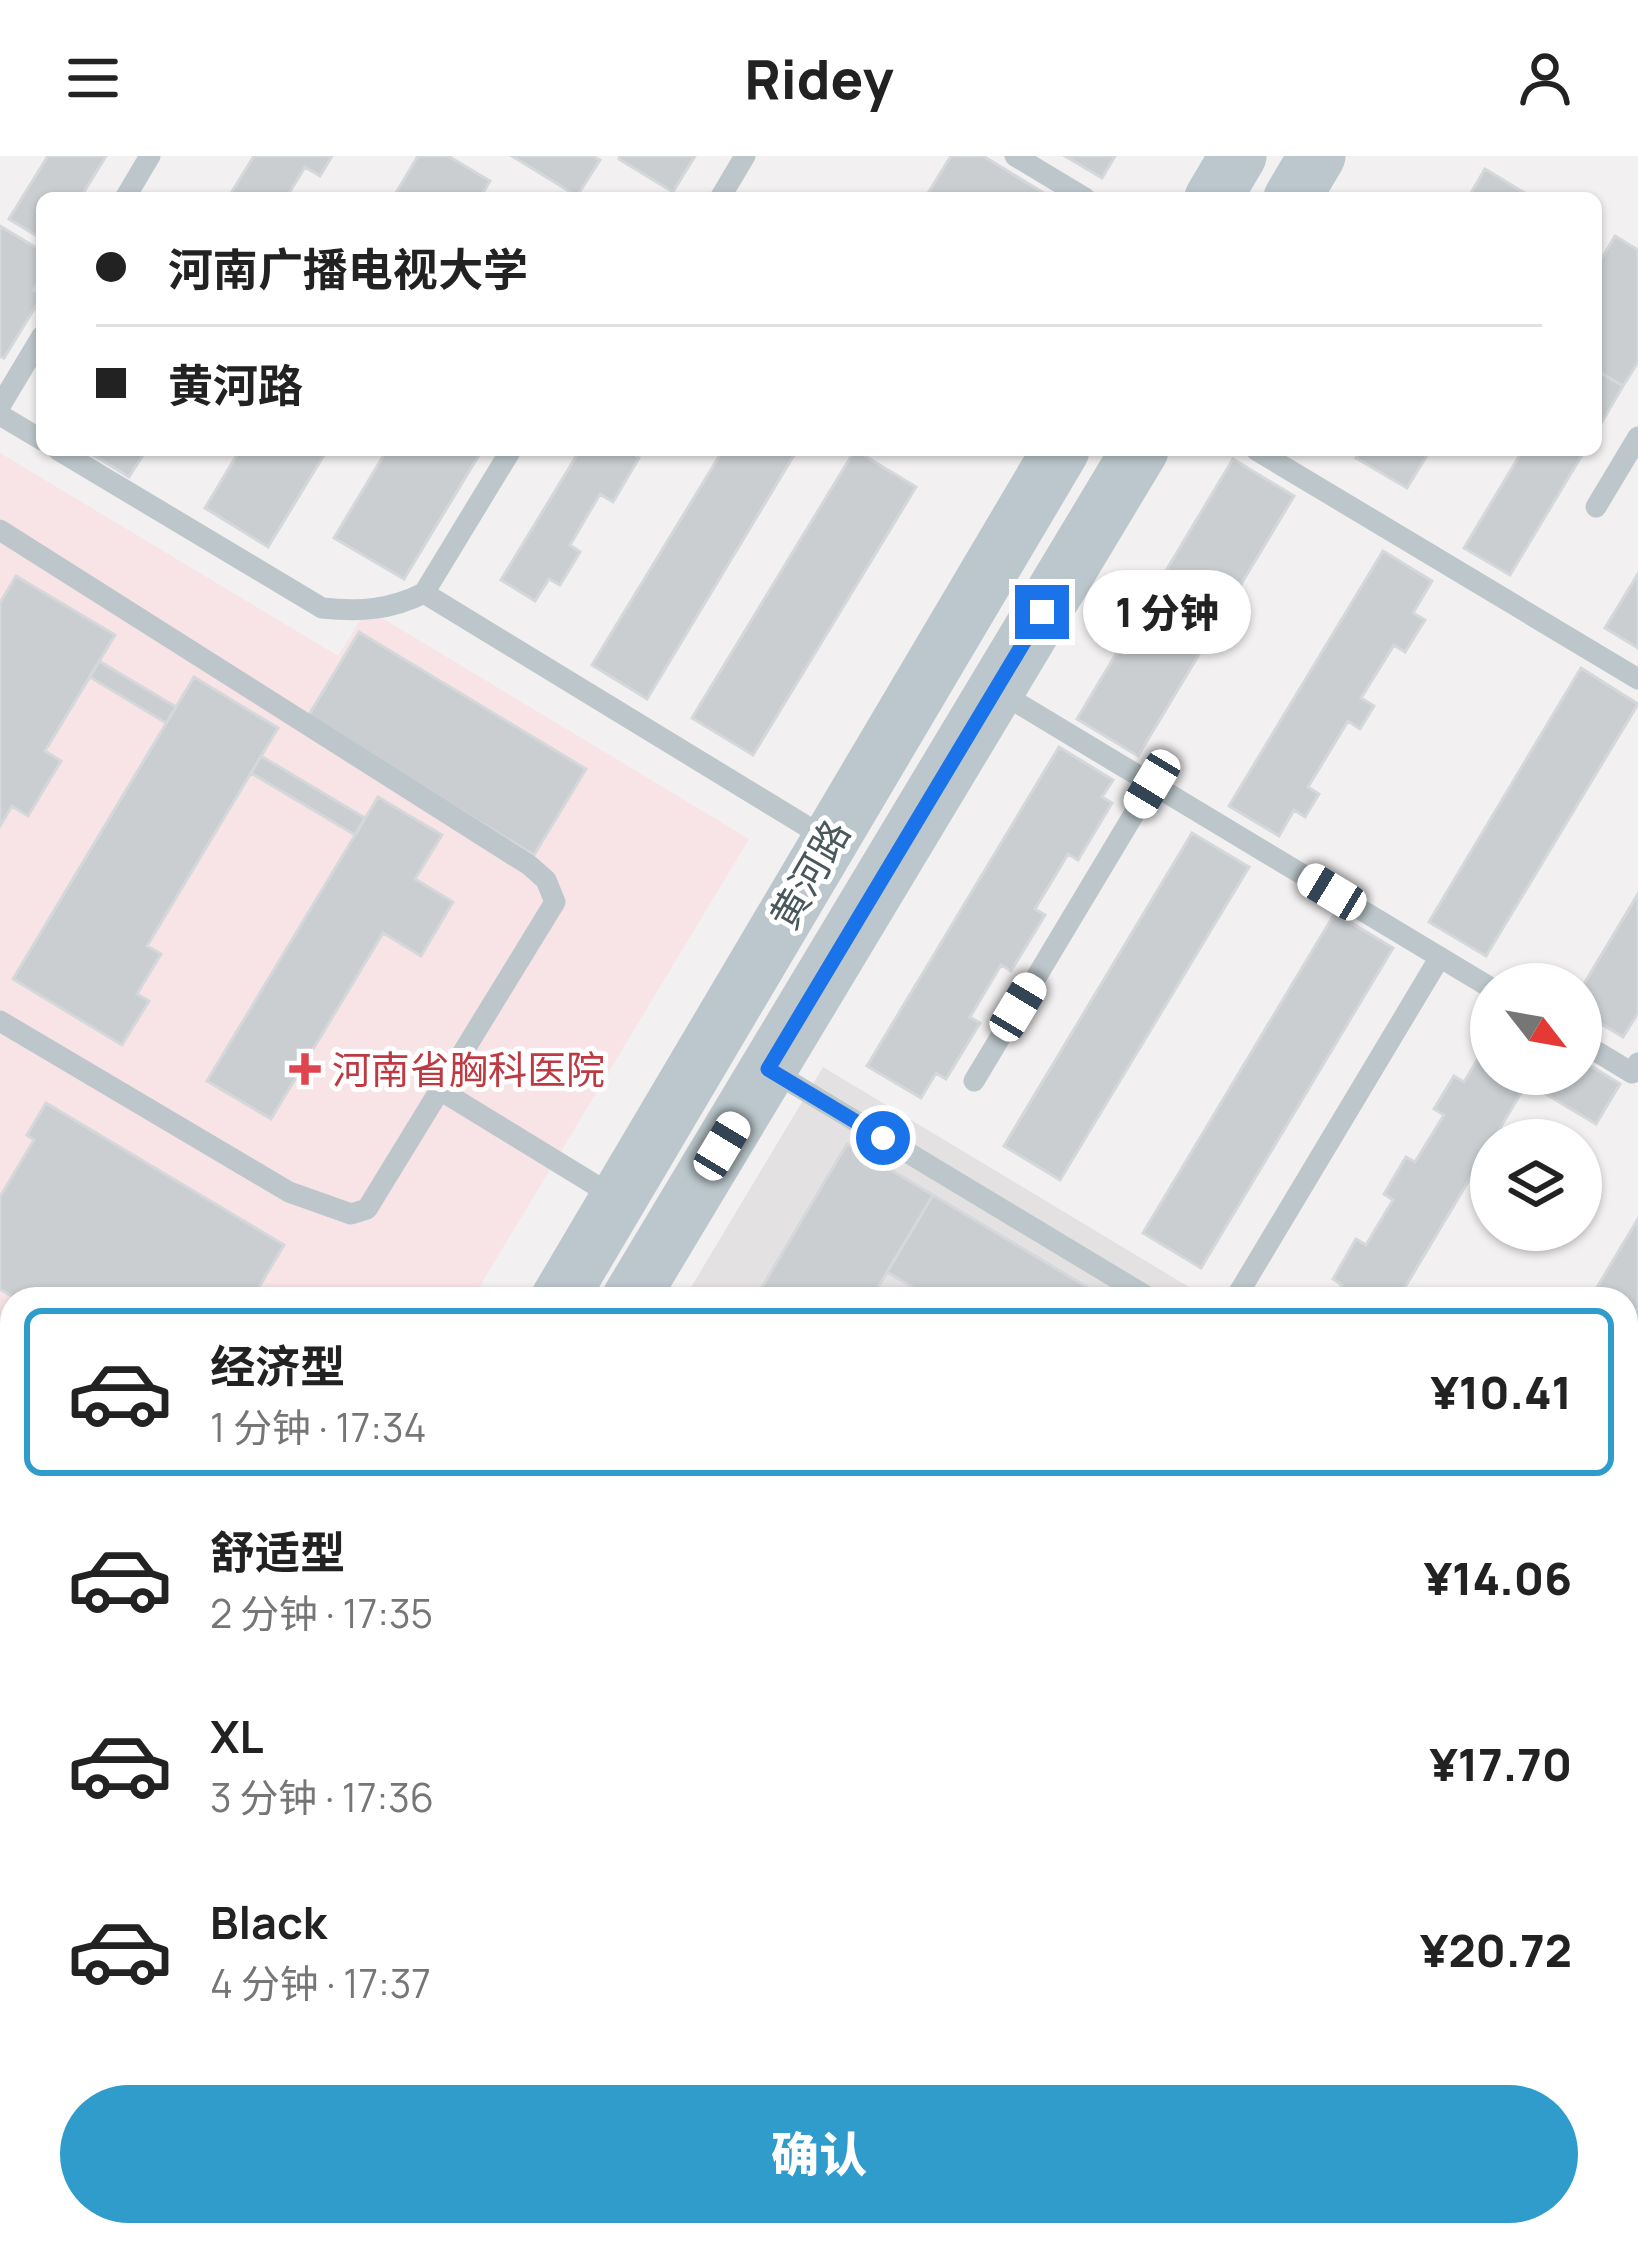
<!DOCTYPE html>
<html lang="zh">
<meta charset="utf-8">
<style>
body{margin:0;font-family:Manrope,"Noto Sans SC",sans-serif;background:#f6f6f6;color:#222;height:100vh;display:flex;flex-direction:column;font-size:45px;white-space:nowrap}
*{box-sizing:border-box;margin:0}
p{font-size:39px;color:#767676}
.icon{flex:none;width:66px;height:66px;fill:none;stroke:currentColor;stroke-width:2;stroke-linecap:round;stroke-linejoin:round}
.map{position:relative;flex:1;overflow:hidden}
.panel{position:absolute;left:0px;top:1131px;width:1638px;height:960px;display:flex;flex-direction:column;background:#fff;border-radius:36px 36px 0 0;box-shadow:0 3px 9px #0004}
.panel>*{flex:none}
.hud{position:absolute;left:36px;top:36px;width:1566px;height:264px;border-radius:18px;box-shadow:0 3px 9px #0004;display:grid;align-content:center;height:264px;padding:0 60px;background:#fff}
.needle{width:78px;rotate:121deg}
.fabs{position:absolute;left:1470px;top:807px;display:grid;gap:24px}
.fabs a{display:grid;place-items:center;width:132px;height:132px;border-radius:50%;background:#fff;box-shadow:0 3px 9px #0004;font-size:60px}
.end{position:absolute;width:54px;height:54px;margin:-27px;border:15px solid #1a73e8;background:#fff;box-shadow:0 0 0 6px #fff}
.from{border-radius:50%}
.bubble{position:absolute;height:84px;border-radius:42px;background:#fff;box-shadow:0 3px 9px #0004;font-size:39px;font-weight:800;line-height:84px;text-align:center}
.car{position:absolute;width:36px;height:72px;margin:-36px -18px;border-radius:15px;box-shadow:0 0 9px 3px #0007;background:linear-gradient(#fff 24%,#345 0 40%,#fff 0 76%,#345 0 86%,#fff 0)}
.hud b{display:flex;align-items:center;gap:42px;height:114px;font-size:45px}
.hud b+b{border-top:3px solid #e0e0e0}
.hud i{width:30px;height:30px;background:#222}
ul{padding:21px 0 0;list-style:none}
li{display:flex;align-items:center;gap:36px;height:168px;margin:0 24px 18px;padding:0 36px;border:6px solid transparent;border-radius:18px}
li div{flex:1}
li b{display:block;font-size:45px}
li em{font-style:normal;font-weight:800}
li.on{border-color:#309ccc}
li>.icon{width:108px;height:108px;stroke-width:1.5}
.cta{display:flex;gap:24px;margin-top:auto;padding:24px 60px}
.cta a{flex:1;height:138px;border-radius:72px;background:#309ccc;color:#fff;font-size:48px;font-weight:800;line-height:138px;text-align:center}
header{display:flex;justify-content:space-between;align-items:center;height:156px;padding:0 60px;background:#fff;font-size:54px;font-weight:800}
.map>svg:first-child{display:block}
.education{fill:#e3e1e2}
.medical{fill:#f8e4e7}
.building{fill:#caced1;stroke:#d5d8da;stroke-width:3}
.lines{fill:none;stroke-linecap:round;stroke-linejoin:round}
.service{stroke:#bdc7cb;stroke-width:21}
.minor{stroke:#bdc7cb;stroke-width:39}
.secondary{stroke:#bbc7cc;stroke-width:57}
.route{stroke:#1a73e8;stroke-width:15}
.health-dot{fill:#e0444e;stroke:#fff;stroke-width:4.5}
.labels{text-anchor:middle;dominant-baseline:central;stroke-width:10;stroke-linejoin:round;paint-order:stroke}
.street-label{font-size:39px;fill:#4a575b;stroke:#fff}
.health-label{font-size:39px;fill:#be3a42;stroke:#fff;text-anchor:start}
</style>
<header><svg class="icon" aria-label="menu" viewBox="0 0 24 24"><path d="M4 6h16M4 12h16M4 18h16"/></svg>Ridey<svg class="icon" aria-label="person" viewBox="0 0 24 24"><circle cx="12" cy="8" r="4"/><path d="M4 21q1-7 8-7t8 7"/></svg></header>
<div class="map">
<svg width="1638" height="2091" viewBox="0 0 1638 2091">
<rect width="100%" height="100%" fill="#f2f0f0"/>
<path class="education" d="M823 911 1209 1143H684Z"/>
<path class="medical" d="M0 297 338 500 367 453 749 683 472 1143H12V1253L0 1243Z"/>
<path class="building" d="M48 0H106L84 36 95 42H42V83L9 63Z
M254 0H332L320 20 305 11 286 42H228Z
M418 0H448L490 25 480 42H393Z
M512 0H593L600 4 577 40Z
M620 0H695L673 36 619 3Z
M951 0H983L1052 42H925Z
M1065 0H1115L1102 22Z
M1485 13 1533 42H1468Z
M0 70 42 95V120L33 134 42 140 4 202 0 200Z
M1615 80 1638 94V206L1623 230 1596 214V112Z
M1596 214 1623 230 1596 276Z
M85 294H146L129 321Z
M240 294H327L268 391 205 352Z
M387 294H482L404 423 334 382Z
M580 294H628L639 302 613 346 600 338 570 389 580 396 560 429 549 423 535 445 501 424Z
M723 294H797L647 543 592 509Z
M855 294 916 331 753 599 692 562Z
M1361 294H1426L1429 296 1407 332 1356 302Z
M1523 294H1585L1510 419 1464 392Z
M1233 303 1294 340 1138 600 1077 563Z
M1383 395 1432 425 1413 457 1425 464 1405 496 1394 489 1361 542 1374 550 1360 573 1348 565 1308 631 1319 638 1305 661 1294 654 1279 680 1229 650Z
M1638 418V492L1605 472Z
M16 420 115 479 45 595 61 605 28 660 12 650 0 670V447Z
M359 476 586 613 534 699 307 562Z
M99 505 176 551 166 567 90 521Z
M1581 512 1638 548 1486 800 1429 766Z
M194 521 278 572 147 790 161 798 137 838 149 845 122 889 13 823Z
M1059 591 1113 624 1102 641 1112 647 1078 704 1068 698 1035 753 1045 759 1011 815 1001 809 970 861 980 867 946 923 936 917 921 942 867 910Z
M261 600 365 662 355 679 251 617Z
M378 641 442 679 415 723 453 746 421 800 383 777 271 963 207 925Z
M1192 677 1249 711 1060 1024 1004 990Z
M1638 738V857L1623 881 1581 856V833Z
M1335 757 1393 792 1201 1112 1143 1077Z
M1485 891 1491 895V918H1581V904L1620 928 1596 968 1527 927 1398 1143H1333L1342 1129 1333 1123 1356 1083 1366 1089 1393 1044 1384 1038 1406 1001 1415 1006 1444 959 1434 953 1454 920 1464 926Z
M46 947 284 1089 252 1143H16L0 1133V1041L34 984 27 979Z
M847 988 933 1039 871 1143H755Z
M933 1039 1107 1143H932L887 1116Z
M1638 1063V1241L1626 1261V1143H1590Z
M1626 1587 1638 1594V1700L1626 1720Z
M1636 2015 1638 2091H1590L1597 2079H1626V2031Z
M247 2079H690L682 2091H240Z
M1081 2079H1148L1164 2091H1097Z
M1263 2079H1317L1310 2091H1256Z
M1332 2079H1384L1377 2091H1325Z"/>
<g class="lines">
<path class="service" d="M1015 0 1085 42
M125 42 150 0
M720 42 745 0
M0 250 42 180
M0 259 42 284
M58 294 322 452C360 456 390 454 424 437
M511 294 424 437 829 684
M1256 294 1638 523
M1596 351 1638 281
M0 374 529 709 546 724 555 746 367 1053 351 1058 289 1036 0 865
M996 534 1491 832
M1581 886 1632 917 1638 907
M769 913 1151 1143
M974 925 1152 628
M440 934 618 1043
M1238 1138 1440 801
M1626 1308 1638 1288
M1626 1514 1638 1521"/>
<path class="minor" d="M0 1291 12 1300
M0 1997 12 1978
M988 2079 1003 2091
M101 2091 108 2079"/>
<path class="secondary" d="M1213 42 1238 0
M1292 42 1317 0
M559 1143 1061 294
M630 1143 1140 294
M0 2078 12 2058
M56 2091 63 2079"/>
</g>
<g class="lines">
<path class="route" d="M883 982 768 913 1042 456"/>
</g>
<path class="health-dot" d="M299 895h12v12h12v12h-12v12h-12v-12h-12v-12h12z"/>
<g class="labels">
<g class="street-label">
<text transform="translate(809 718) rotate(-60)">黄河路</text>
</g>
<g class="health-label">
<text x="332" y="913">河南省胸科医院</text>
</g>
</g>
</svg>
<div class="fabs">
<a><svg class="needle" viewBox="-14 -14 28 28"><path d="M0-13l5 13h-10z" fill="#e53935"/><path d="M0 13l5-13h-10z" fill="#767676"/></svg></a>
<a><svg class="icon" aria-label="layers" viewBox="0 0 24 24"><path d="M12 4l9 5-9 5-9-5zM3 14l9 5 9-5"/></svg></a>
</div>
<i class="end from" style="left:883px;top:982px"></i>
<i class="end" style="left:1042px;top:456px"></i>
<div class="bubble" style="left:1083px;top:414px;width:168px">1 分钟</div>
<i class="car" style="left:1152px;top:628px;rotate:211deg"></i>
<i class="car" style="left:1332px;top:736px;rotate:301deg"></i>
<i class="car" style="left:1018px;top:851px;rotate:31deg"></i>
<i class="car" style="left:722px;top:990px;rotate:31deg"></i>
<div class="hud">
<b><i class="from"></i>河南广播电视大学</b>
<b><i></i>黄河路</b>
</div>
<section class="panel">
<ul>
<li class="on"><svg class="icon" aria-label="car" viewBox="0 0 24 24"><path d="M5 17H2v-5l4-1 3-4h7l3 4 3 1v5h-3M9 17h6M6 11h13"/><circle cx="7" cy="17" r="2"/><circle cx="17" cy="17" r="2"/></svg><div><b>经济型</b><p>1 分钟 · 17:34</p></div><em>¥10.41</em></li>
<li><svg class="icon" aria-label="car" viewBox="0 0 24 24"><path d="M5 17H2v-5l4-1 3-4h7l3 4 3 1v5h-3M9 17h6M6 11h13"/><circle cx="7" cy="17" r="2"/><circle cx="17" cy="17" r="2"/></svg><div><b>舒适型</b><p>2 分钟 · 17:35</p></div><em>¥14.06</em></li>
<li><svg class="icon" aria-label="car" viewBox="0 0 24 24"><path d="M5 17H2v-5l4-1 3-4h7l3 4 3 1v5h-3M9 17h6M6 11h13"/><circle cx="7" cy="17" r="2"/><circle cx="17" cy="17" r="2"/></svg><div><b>XL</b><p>3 分钟 · 17:36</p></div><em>¥17.70</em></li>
<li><svg class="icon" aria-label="car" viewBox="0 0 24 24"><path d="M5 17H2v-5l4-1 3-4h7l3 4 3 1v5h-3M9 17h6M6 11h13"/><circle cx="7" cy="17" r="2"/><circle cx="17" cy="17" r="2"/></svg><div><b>Black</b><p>4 分钟 · 17:37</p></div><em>¥20.72</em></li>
</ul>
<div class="cta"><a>确认</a></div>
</section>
</div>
